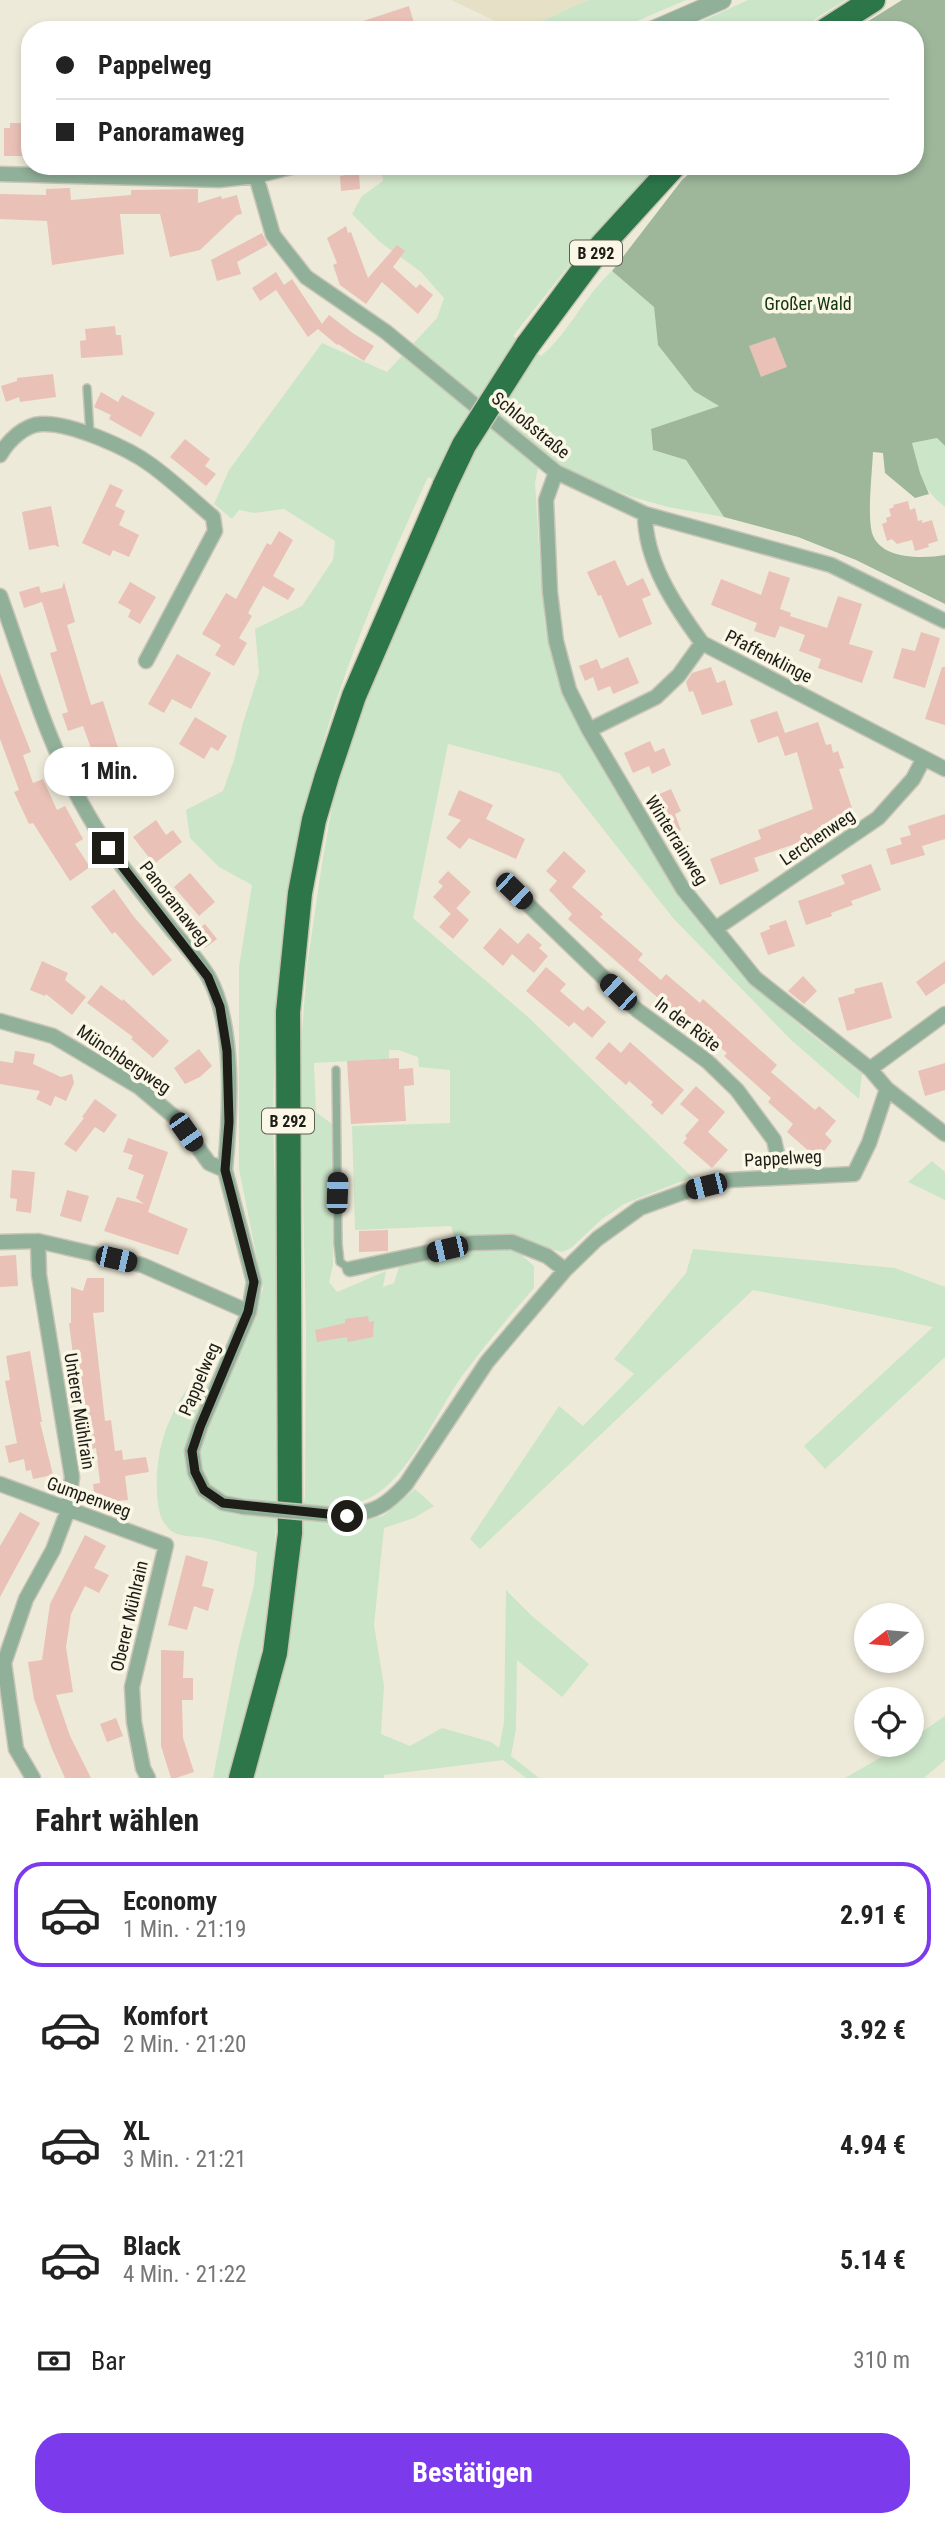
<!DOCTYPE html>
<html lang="de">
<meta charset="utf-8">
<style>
body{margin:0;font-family:"Roboto Condensed",sans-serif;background:#f2f2f2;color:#222;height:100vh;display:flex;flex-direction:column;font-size:26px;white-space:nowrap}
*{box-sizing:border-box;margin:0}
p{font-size:23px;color:#767676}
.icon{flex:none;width:38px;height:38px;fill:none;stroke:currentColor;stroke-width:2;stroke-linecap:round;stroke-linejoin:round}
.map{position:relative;height:1778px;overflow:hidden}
.side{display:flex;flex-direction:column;background:#fff;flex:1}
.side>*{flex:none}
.hud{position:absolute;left:21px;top:21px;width:903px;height:154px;border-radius:28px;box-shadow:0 4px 10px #0003;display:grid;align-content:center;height:154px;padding:0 35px;background:#fff}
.needle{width:46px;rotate:254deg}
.controls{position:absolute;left:854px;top:1603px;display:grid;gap:14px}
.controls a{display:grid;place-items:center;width:70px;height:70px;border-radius:50%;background:#fff;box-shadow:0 4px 10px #0003;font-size:35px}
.end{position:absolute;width:32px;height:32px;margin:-16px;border:9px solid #1d1c16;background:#fff;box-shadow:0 0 0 4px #fff}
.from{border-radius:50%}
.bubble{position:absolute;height:49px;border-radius:24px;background:#fff;box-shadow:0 4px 10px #0003;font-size:23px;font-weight:700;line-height:49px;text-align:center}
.car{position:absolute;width:21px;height:42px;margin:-21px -10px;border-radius:9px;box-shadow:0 0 5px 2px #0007;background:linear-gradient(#222 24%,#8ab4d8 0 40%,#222 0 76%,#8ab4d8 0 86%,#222 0)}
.hud b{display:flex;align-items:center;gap:24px;height:66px;font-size:26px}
.hud b+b{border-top:2px solid #e0e0e0}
.hud i{width:18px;height:18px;background:#222}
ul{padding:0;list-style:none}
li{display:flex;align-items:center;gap:21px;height:105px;margin:0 14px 10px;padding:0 21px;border:4px solid transparent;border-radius:28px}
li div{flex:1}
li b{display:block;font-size:26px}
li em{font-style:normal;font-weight:700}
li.selected{border-color:#7c3aed}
li>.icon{width:63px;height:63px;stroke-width:1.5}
h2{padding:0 35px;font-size:32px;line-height:84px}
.pay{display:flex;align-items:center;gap:18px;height:77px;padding:0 35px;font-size:26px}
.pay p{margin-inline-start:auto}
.cta{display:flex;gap:14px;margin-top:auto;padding:14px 35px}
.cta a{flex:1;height:80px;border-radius:28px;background:#7c3aed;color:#fff;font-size:28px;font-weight:700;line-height:80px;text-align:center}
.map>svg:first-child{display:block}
.built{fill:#e6e0c7}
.green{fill:#cbe5c8}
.forest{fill:#9eb79b}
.building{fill:#e9c1b6}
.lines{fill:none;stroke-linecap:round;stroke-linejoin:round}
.service-casing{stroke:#c8c5b6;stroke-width:10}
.minor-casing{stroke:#c8c5b6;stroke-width:17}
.tertiary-casing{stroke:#c8c5b6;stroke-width:20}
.trunk-casing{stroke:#c8c5b6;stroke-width:27}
.service{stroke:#90b099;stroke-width:7}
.minor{stroke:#90b099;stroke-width:14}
.tertiary{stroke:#90b099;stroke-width:18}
.trunk{stroke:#2c764a;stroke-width:24}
.minor-bridge-casing{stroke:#c8c5b6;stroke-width:17;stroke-linecap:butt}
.trunk-bridge-casing{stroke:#c8c5b6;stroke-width:27;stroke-linecap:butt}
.minor-bridge{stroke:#90b099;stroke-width:14}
.trunk-bridge{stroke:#2c764a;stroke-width:24}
.route{stroke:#1d1c16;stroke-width:9}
.labels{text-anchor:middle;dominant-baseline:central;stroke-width:7;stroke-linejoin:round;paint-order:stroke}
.shield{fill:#fbf7e6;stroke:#605e54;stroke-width:2}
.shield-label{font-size:16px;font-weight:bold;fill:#1d1c16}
.park-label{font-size:18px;fill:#10350d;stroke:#fbf7e6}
.street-label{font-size:18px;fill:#1d1c16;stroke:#fbf7e6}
</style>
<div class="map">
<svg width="945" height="1778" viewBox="0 0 945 1778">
<rect width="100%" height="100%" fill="#eeead9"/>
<path class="built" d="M451 0H588L522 30H514Z"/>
<path class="green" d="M588 0H686L616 30H522Z
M748 0H846L818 17 804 30H683Z
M381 166H656L567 268 513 336 541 356C569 333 584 296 612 271L654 307 658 345 720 406 651 429 653 450 686 460 724 517 668 507 632 497 568 471 541 451 535 483 541 577 545 625 561 692 593 753 679 896 748 979 803 1028 862 1074 859 1099 790 1039 673 918 559 773 448 744 413 918 528 1017 692 1177 624 1204 602 1219 571 1248 562 1252 540 1246 455 1240 451 1226 355 1230 352 1126 450 1123V1070L419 1067 418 1057 398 1050H389V1059L314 1063 316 1112 332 1124 333 1265 329 1282 337 1292 386 1271 383 1287 394 1283 400 1264 489 1247 516 1250 534 1266V1288C510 1315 487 1343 465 1372 437 1408 400 1504 347 1504L348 1524 383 1516 415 1489 434 1506 414 1518 384 1528 374 1625 384 1686 381 1734 410 1746 442 1728 491 1742 499 1748 504 1723 506 1590 532 1616 589 1664 562 1697 517 1660 516 1729 511 1756 539 1778H526L503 1760 384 1775V1778H252L272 1710 291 1609 305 1496 306 1332 300 1059 307 966 322 864 338 772 417 563 457 492 428 477C386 568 346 660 319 757 305 809 297 862 290 915 283 961 277 1007 275 1054 269 1150 280 1246 281 1341 281 1428 279 1516 269 1602 261 1662 247 1720 231 1778H213L238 1649 254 1585 257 1552C239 1547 222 1542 205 1538 195 1536 181 1537 173 1532 160 1523 158 1509 157 1494 155 1449 167 1416 194 1379L224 1383 263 1289 239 1169V967L252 885 219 867 190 838 186 810 223 791 234 760 242 726 259 673 255 629 302 606 333 560 335 541 284 509 254 513 239 510 232 519 214 504 229 470 322 343 387 372 437 318 444 298 421 272 380 242 352 214 362 196 383 181Z
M937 438 945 446V507C920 487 920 472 912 443Z
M932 1161 945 1172V1200L908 1182Z
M693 1249 895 1268 945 1287V1357L825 1469 804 1446 933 1327 753 1290 480 1549 470 1539 559 1406 583 1426 634 1374 614 1359 686 1273Z
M945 1716V1760L924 1778H845L902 1745H912V1739Z"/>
<path class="forest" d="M902 0H945V446L937 438 912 443 920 473 929 494 915 498 885 473 883 453 873 452C872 474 868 507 871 528 875 560 922 559 945 555V604L856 560 798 537 724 517 686 460 653 450 651 429 719 406 694 391 658 345 654 307 612 271 682 180 698 166H915V30H854Z"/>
<path class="building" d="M409 6 416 30H345V27Z
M10 123H27L26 156H4V128H10Z
M359 173 360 189 341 191 340 176Z
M70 188 71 200 131 195V190L198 189V203L221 196 222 199 237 195 242 214 237 215 200 250 170 257 160 214H120L124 254 52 265 47 221 0 219V194L46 195V189Z
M346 226 348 233 351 232 368 278 397 245 405 251 393 267 416 288 420 284 433 295 418 314 382 282 366 304 340 285 333 265 337 263 327 238Z
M262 233 268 245 237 262 241 274 217 281 211 260Z
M276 272 284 285 292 279 322 324 329 315 354 334 374 346 364 361 338 344 337 345 318 329 308 337 276 290 260 301 252 288Z
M115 326 116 335H121L123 355 81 358 80 341 86 340 85 329Z
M775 337 787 367 761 377 749 346Z
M53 374 56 397 20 402 19 397 6 402 1 386 17 381V378Z
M101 392 118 402 122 395 155 413 141 437 109 419 111 415 94 407Z
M185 439 210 459 205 466 216 474 206 486 170 457Z
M110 484 123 490 115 506 125 511 119 525 139 535 129 557 113 550 110 556 82 543Z
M908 501 910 510 915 508 918 521 922 520V523L932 520 938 541 928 544 929 547 915 551 912 540 897 544 892 539 887 541 882 524 887 522 886 518 891 516 889 509 894 507 893 505Z
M51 506 59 547 54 545 29 550 22 512Z
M279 531 293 540 273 576 295 589 288 600 263 586 248 613 252 616 239 638 247 643 234 666 215 655 221 645 202 634 226 593 236 599 267 543 271 545Z
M615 560 627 586 643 578 651 595 642 599 652 624 619 638 601 595 598 596 587 572Z
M769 571 790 578 780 609 791 613 790 616 827 628 838 596 862 604 849 644 873 651 862 683 818 668 821 659 799 651 805 635 780 626 775 638 754 631 757 623 711 605 721 579 761 595Z
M64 582 75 622 67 625 91 705 103 701 117 745 127 763 120 767 128 782 107 793 93 767 97 765 83 726 68 731 62 714 68 712 50 653 57 651 42 602 24 608 19 592 39 586 41 593 62 588Z
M130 582 156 597 140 624 128 617 131 610 118 603Z
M921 632 940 638 925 688 893 678 902 648 915 651Z
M177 654 211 673 191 709 172 699 164 713 148 704Z
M628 657 639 683 613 694 610 686 598 691 593 677 585 681 579 666 597 659 601 669Z
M711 667 717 683 725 680 733 705 702 715 693 691 689 692 686 682 692 673Z
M942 667H945V725L925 719Z
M0 673 31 752 23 755 33 783 43 779 57 810 65 806 83 839 75 844 90 867 70 881 33 823 29 824 14 792 19 790 0 739Z
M777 711 785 733 818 722 826 745 831 744 833 753 838 751 844 768 839 769 854 814 821 825 824 834 754 858 759 871 720 885 710 859 761 839 758 830 813 809 797 752 785 756 778 736 758 743 750 720Z
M195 717 227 736 218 751 211 747 204 759 179 744Z
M650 741 655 752 664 748 671 765 652 774 649 766 633 773 624 753Z
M671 789 681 811 675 814 681 830 678 831 683 843 670 848 646 800Z
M459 790 493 805 486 819 525 839 516 859 469 838 460 849 446 838 461 820 448 815Z
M945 814V839L922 846 925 855 891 865 886 849 902 844 900 838 911 835 908 826Z
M156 820 166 835 173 830 182 842 154 864 133 837Z
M564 851 586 871 572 887 603 914 600 917 643 954 638 960 661 980 666 974 700 1003 703 999 712 1007 777 1065 771 1072 815 1110 819 1106 836 1121 825 1134 832 1141 818 1159 787 1132 793 1124 768 1102 771 1098 724 1056 727 1053 695 1026 692 1028 674 1012 568 919 572 914 549 890 557 881 546 871Z
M871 864 881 890 851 901 853 905 831 913 832 916 806 925 798 901 845 884 841 875Z
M448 871 471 892 451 914 433 897 443 886 438 882Z
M190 873 215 902 199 916 174 887Z
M114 889 134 917 172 960 153 976 115 932 112 934 91 907Z
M456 908 469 920 453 939 439 927Z
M786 920 795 946 768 955 760 933 770 929 769 926Z
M205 924 217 939 205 948 193 933Z
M500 928 518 944 528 933 542 945 539 948 548 956 534 973 512 954 503 966 483 948Z
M42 961 68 973 65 980 86 997 72 1015 46 994 45 996 30 990Z
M945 961V983L926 996 916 982Z
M546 967 566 984 560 991 583 1011 588 1006 606 1022 592 1038 574 1022 569 1027 526 991Z
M803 976 817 991 804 1004 788 991Z
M882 982 892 1018 847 1031 838 998 855 993 854 989Z
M101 985 122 1001 123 999 169 1041 153 1058 131 1039 133 1037 87 1003Z
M609 1042 621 1053 630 1042 684 1090 662 1115 651 1105 653 1102 629 1081 626 1085 595 1058Z
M199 1049 212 1066 200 1077 185 1084 174 1068Z
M15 1051 35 1054 33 1064 61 1077 72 1074 74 1083 66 1101 55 1096 51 1106 36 1099 40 1091 0 1084V1061L13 1063Z
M399 1058V1069L413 1068 414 1085 404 1086 406 1121 351 1124 347 1061Z
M945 1063V1090L925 1096 918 1071Z
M696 1086 725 1112 708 1132 728 1150 712 1168 683 1143 687 1138 685 1136 699 1120 680 1104Z
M95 1099 117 1115 104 1133 95 1127 76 1152 64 1144 84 1118 82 1117Z
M128 1138 168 1152 148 1212 188 1229 178 1255 104 1231 117 1197 144 1204 136 1198 144 1175 128 1169 133 1155 123 1152Z
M12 1170 35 1172 31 1213 16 1211 17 1199 10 1198Z
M67 1190 89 1196 81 1222 60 1216Z
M388 1230V1251L359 1252V1231Z
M16 1255 18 1286 0 1287V1256Z
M87 1278H104V1312L93 1313 105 1421 111 1420 115 1451 122 1450 123 1460 146 1457 149 1472 125 1476 128 1500 95 1503 93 1484 100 1483 96 1448 92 1449 85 1403H79L69 1323H71V1287L83 1291Z
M368 1316 369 1322 374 1321 373 1337 348 1342 347 1337 317 1342 315 1330 345 1323V1319Z
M30 1351 42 1422H40L53 1475 33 1479 31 1470 26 1471 24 1459 9 1463 5 1446 17 1443 5 1381 10 1380 6 1356Z
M20 1512 40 1523 0 1597V1546Z
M85 1535 106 1546 94 1568 109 1575 99 1593 85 1586 71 1614 66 1647 73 1692 56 1695 70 1736 91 1778H65L52 1749 34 1699 28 1662 42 1660 50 1604Z
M186 1555 208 1562 202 1586 214 1589 208 1611 194 1606 187 1630 168 1625Z
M161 1650 184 1651 183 1678H193V1700H182L183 1738 194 1772 176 1778H171L161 1746Z
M116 1718 123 1736 107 1742 100 1724Z"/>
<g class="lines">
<defs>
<path id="service" d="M87 388 90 434
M336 1070 338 1244 340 1262 350 1269"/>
<path id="minor" d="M0 174 219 180 256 176 295 166
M256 176 273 235 306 277 386 332 556 472 645 514 831 565 945 621
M0 455C8 441 24 425 41 424 70 422 128 448 151 465 173 481 193 500 213 517L215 531 146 661
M556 472 546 500 550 592 556 641 569 690 589 730 683 889 755 978 870 1069 887 1089 945 1134
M645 514C645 562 675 606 702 643L945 769
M0 596C26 668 48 746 87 813 111 855 142 892 172 930 184 944 198 960 208 976 236 1025 230 1116 225 1170
M589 730 656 697 679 675 702 643
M514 891 637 1010 707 1061 737 1090 774 1140 782 1176
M715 929 878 818 913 779 924 758
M0 1021 53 1036 139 1087 178 1120 209 1163 225 1170 254 1282 249 1312
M870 1069 945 1014
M0 1242 38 1241 142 1265 249 1312 200 1427 192 1451 195 1472 204 1490 223 1503 244 1507
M350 1269 472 1243 512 1242 547 1256 565 1270
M0 1484 166 1545 132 1687 134 1722 143 1768 148 1778
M347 1516C376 1511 386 1506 406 1484L487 1362 565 1270 597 1239 640 1208 684 1192 729 1180 854 1174 869 1143 887 1089
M33 1778 16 1749 4 1663 26 1599 53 1550 68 1510 72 1477 39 1275 38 1241"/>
<path id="tertiary" d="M653 30 722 0"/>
<path id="trunk" d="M826 30 873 0
M527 346 602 245 674 166
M241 1778 275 1653 290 1533 288 1012 300 893 314 820 327 776 354 696 445 485"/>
</defs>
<use href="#service" class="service-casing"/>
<use href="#minor" class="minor-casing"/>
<use href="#tertiary" class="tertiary-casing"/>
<use href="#trunk" class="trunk-casing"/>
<use href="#service" class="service"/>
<use href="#minor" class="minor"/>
<use href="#tertiary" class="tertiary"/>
<use href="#trunk" class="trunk"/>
<defs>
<path id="minor-bridge" d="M244 1507 347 1516"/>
<path id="trunk-bridge" d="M445 485 464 445 527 346"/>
</defs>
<use href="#minor-bridge" class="minor-bridge-casing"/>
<use href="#trunk-bridge" class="trunk-bridge-casing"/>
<use href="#minor-bridge" class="minor-bridge"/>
<use href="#trunk-bridge" class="trunk-bridge"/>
</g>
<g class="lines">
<path class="route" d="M108 848 208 977 220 1007 227 1051 229 1122 225 1170 254 1282 248 1312 200 1427 192 1451 195 1472 204 1490 223 1503 347 1516"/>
</g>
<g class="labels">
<g class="shield">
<rect x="570" y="240.5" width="52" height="25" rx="5"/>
<rect x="262" y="1108.5" width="52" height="25" rx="5"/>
</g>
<g class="shield-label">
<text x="596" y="253">B 292</text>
<text x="288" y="1121">B 292</text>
</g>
<g class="park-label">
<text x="808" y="303">Großer Wald</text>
</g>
<g class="street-label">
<text transform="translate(531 425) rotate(39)">Schloßstraße</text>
<text transform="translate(769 656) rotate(27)">Pfaffenklinge</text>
<text transform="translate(817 837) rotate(-34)">Lerchenweg</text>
<text transform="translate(677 840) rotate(58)">Winterrainweg</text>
<text transform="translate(175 903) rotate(52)">Panoramaweg</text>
<text transform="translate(688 1024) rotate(37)">In der Röte</text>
<text transform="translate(124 1059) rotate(34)">Münchbergweg</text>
<text transform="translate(783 1158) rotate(-3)">Pappelweg</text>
<text transform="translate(199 1379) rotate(-67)">Pappelweg</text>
<text transform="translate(80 1411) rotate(81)">Unterer Mühlrain</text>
<text transform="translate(89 1497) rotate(20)">Gumpenweg</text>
<text transform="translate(129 1616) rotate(-77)">Oberer Mühlrain</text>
</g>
</g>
</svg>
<div class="controls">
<a><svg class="needle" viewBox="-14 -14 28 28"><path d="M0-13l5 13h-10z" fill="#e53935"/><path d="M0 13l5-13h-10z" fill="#767676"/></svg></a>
<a><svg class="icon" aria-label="locate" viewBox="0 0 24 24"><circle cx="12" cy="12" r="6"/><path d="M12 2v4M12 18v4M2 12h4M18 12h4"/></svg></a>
</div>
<i class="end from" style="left:347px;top:1516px"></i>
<i class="end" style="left:108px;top:848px"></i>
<div class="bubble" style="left:44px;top:747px;width:130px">1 Min.</div>
<i class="car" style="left:514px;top:891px;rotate:134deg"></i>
<i class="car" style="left:618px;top:992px;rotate:314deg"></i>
<i class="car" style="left:186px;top:1132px;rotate:145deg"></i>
<i class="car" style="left:706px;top:1186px;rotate:256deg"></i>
<i class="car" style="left:337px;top:1193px;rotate:2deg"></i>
<i class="car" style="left:447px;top:1249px;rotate:257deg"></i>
<i class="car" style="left:116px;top:1259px;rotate:103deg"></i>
<div class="hud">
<b><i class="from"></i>Pappelweg</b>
<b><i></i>Panoramaweg</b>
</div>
</div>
<section class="side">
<h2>Fahrt wählen</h2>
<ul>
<li class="selected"><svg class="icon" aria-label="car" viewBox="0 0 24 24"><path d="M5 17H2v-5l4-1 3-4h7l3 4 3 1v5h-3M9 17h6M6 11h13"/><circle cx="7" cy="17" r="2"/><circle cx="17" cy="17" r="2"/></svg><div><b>Economy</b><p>1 Min. · 21:19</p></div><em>2.91 €</em></li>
<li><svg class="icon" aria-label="car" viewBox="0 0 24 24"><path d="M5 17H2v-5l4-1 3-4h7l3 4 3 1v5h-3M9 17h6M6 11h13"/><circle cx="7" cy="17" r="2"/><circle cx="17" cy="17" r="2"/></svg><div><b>Komfort</b><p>2 Min. · 21:20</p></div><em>3.92 €</em></li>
<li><svg class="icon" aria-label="car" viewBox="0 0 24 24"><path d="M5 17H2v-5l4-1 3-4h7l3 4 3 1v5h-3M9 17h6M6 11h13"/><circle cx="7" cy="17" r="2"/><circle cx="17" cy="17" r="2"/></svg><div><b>XL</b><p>3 Min. · 21:21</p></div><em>4.94 €</em></li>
<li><svg class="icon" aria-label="car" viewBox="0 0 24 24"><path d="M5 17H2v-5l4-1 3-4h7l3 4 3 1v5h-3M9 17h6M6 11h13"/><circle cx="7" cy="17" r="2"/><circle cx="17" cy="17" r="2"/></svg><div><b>Black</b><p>4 Min. · 21:22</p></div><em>5.14 €</em></li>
</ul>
<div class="pay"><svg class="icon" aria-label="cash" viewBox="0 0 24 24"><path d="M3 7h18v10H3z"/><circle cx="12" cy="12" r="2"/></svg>Bar<p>310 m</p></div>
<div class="cta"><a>Bestätigen</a></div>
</section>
